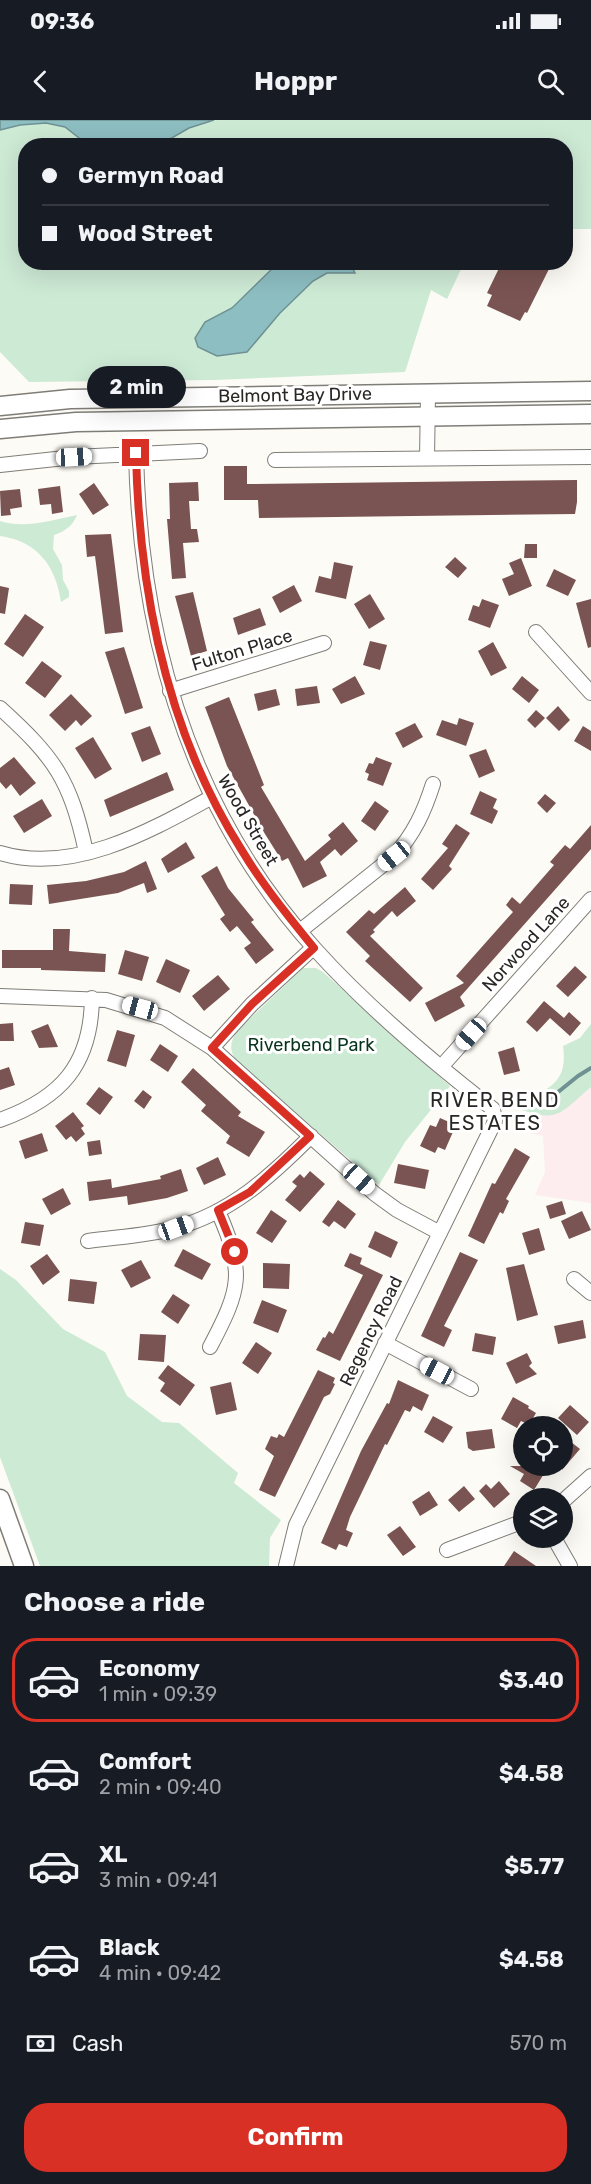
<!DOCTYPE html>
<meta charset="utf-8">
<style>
body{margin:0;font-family:Rubik,sans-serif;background:#20242c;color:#f1f3f6;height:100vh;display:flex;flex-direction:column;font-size:22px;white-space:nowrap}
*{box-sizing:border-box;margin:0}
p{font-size:20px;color:#9ea1a6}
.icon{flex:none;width:33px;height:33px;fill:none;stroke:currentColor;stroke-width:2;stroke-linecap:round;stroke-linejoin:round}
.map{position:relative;height:1446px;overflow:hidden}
.details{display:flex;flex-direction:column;background:#171b24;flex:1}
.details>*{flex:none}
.top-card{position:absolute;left:18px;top:18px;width:555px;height:132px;border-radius:24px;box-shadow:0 6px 24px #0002;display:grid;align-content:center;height:132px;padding:0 24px;background:#171b24}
.controls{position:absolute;left:513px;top:1296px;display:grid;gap:12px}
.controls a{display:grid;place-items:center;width:60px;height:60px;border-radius:50%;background:#171b24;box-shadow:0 6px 24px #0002;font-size:30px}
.end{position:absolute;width:27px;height:27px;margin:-14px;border:8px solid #d93025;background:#fff;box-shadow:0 0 0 3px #fff}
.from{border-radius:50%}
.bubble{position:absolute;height:42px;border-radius:21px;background:#171b24;box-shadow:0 6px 24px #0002;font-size:20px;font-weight:700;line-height:42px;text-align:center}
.car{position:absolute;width:18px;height:36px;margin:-18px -9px;border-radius:8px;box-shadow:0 0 4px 2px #0007;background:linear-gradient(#fff 24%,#345 0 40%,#fff 0 76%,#345 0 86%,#fff 0)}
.top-card b{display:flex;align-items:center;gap:21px;height:57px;font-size:22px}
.top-card b+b{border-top:2px solid #363941}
.top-card i{width:15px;height:15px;background:#f1f3f6}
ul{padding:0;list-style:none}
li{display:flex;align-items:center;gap:18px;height:84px;margin:0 12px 9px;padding:0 12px;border:3px solid transparent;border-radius:24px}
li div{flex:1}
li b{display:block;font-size:22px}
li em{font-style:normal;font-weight:700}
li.current{border-color:#d93025}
li>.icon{width:54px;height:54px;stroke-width:1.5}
h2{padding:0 24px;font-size:27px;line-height:72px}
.pay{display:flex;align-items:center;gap:15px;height:66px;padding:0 24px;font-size:22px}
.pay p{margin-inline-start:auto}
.primary-button{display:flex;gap:12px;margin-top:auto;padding:12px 24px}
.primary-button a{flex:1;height:69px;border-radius:24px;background:#d93025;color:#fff;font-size:24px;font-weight:700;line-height:69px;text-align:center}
.status{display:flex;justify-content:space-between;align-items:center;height:42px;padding:0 30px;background:#171b24;direction:ltr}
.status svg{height:16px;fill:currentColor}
header{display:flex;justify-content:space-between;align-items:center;height:78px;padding:0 24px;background:#171b24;font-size:27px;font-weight:700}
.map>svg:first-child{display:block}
.education{fill:#fdedee}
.green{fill:#cdead5}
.water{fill:#8dbec2;stroke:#6f9193;stroke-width:1.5}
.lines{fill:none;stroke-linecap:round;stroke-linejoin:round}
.stream{stroke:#6f9193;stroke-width:4}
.building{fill:#7a5452}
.street-casing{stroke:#7f7d77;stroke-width:16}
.secondary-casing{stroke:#7f7d77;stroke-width:21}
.street{stroke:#fff;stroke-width:14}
.secondary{stroke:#fff;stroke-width:18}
.route{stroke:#d93025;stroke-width:8}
.labels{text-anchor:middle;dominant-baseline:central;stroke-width:6;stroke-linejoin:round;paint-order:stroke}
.street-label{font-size:18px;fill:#282725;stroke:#fff}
.park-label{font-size:18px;fill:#07341c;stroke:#fff}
.neighbourhood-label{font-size:20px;letter-spacing:1.5px;fill:#282725;stroke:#fff}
</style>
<div class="status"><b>09:36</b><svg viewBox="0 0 49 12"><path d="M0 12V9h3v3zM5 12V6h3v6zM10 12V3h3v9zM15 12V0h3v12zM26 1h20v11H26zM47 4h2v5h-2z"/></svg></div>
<header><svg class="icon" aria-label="back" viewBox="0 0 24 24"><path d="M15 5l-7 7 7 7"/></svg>Hoppr<svg class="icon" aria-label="search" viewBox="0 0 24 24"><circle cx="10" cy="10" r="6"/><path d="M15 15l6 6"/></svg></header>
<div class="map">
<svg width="591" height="1446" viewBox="0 0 591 1446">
<rect width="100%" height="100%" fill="#fdfbf5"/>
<path class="education" d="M591 936V1083L535 1075 545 1052 543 1016 530 1013 535 990Z"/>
<path class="green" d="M214 0H591V109H566V26H158L189 8Z
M46 3 65 7 88 25 26 26V142L464 143 447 179 431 170 405 252 214 260 29 262 0 232V10L20 5Z
M77 395C72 407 65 411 54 415L53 429 62 445 63 460 69 471V477L61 482C56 446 37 421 0 416V401C25 409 52 400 77 395Z
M303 848H316L323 852 450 966 405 1022 379 1065 239 943C229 933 229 923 237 911Z
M591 904V967C560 993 559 1004 517 988 542 967 569 969 563 926L580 918Z
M0 1149 16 1160 63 1209 105 1232 127 1276 162 1302 179 1303 238 1353 234 1363 281 1400 270 1418 269 1446H40L0 1337Z"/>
<path class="water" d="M0 0H214L189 8 158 26 88 25 65 7 46 3 20 5 0 10Z
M279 142 350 143 355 153H327L313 161 280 193 247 232 217 236 198 227 195 218 205 202 232 188Z"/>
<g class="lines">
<path class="stream" d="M542 985 578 956 591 948"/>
</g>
<path class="building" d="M502 142H541L550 147 527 193 525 192 520 201 487 186 492 175 487 173Z
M224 346H247V364L577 360V382L575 394 259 398 258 380H224Z
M198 362 199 381H189L191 409H197L199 422 183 423 186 458 172 459 167 399H170L169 363Z
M94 363 109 385 93 395 79 374Z
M60 366 63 392 52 394 51 384 40 385 38 369Z
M20 369 22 387 10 389 11 395 1 396 0 371Z
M111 414 123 512 105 514 95 436 87 437 85 415Z
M525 424H537V438H524Z
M455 437 467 448 458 458 445 447Z
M521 438 532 466 509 476 502 459 514 454 509 443Z
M334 442 353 446 346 479 315 472 319 456 331 459Z
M554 449 576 460 568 476 546 466Z
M294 465 302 481 280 493 272 477Z
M0 466 9 468 5 494 0 493Z
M193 472 207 531 191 536 175 476Z
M370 474 385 499 369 509 354 484Z
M482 479 499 485 490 508 468 500 473 485 479 487Z
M591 479V527L588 528 576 483Z
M260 488 266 505 238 515 233 498Z
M25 494 44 507 23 537 4 524Z
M370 521 387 525 380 550 363 545Z
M493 522 507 548 491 556 478 531Z
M124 527 143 588 125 594 105 532Z
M42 541 62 556 45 578 25 563Z
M355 556 365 574 341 584 332 569Z
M522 556 539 570 529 583 512 569Z
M317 566 320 583 297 586 295 569Z
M276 569 280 585 258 591 254 574Z
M71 574 92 596 81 606 76 600 65 611 49 595Z
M229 577 264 665 261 667 305 741 331 719 328 715 343 702 358 721 341 736 335 729 320 742 327 756 303 768 288 738 282 741 265 714 227 646 205 587Z
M558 586 570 600 559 611 546 598Z
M536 590 545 598 535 608 527 600Z
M459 598 474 603 466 626 436 615 442 600 457 605Z
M415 603 423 617 403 628 395 613Z
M150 606 161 634 142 642 131 613Z
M583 606 591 611V631L574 621Z
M93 617 112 649 95 659 75 628Z
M486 629 495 651 479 658 469 635Z
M14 637 36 663 20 676 11 664 6 669 0 662V648Z
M376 637 392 643 383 666 367 660 369 654 365 652 369 643 373 644Z
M167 652 174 670 110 697 104 680Z
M480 671 497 679 493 688 498 691 492 704 470 694Z
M545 674 556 683 547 693 537 683Z
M42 679 52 696 24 713 13 696Z
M375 681 389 691 375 711 361 701Z
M456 704 470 713 449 746 452 749 433 770 421 759 448 728 442 724Z
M591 705V729L460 877 465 886 435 902 425 883 464 863 456 856 513 792 506 785 512 777 520 784 554 745 550 742 565 725 570 729Z
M186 722 195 738 168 753 161 739Z
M146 741 157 769 147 773 144 763 118 773 49 784 47 765 86 761 124 752Z
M217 746 228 768 254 800 251 802 274 830 256 844 244 828 251 823 237 806 230 812 220 799 225 795 201 756Z
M10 764 33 765 32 785 9 784Z
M405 767 416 781 397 797 392 791 373 810 375 812 370 816 423 868 410 882 365 841 370 836 346 812 369 790 374 794Z
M53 809H70L69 831 106 834 105 852 41 850V848H2V830H53Z
M125 830 149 837 142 861 118 854Z
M166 839 190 850 180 873 156 862Z
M575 846 587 857 568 877 556 866Z
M218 855 230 869 204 891 192 876Z
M544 881 564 898 569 892 581 903 570 916 550 898 537 912 526 902Z
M13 903 14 921H0V904Z
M48 904 58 927 39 928 31 911Z
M117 910 135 915 126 947 107 941Z
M160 924 178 936 168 952 150 940Z
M514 927 520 951 504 955 498 932Z
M9 947 15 965 0 970V950Z
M193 948 241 992 238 996 265 1012 249 1037 226 1023 230 1016 201 991 206 985 181 962Z
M99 967 113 977 100 995 86 984Z
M143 970 152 977 144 989 134 981Z
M73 992 84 1006 81 1008 85 1014 76 1022 71 1016 66 1020 55 1006Z
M440 998 456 1005 445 1030 438 1027 435 1033 420 1026 430 1005 436 1007Z
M42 1013 48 1031 25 1039 19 1021Z
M100 1020 102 1034 89 1036 87 1022Z
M515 1028 530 1037 506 1079 509 1081 503 1094 500 1092 484 1124 468 1116 492 1063 495 1064Z
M218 1037 226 1055 204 1065 196 1048Z
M398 1044 429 1050 425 1069 394 1063Z
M181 1049 188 1071 167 1078 128 1085 127 1076 89 1081 87 1062 111 1059 112 1068 161 1059 160 1056Z
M310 1051 325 1064 300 1092 285 1080 297 1066 292 1062 300 1054 304 1058Z
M63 1068 71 1084 51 1095 42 1079Z
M338 1080 356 1094 345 1109 334 1101 329 1107 322 1102Z
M562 1081 566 1094 550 1099 546 1086Z
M271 1090 287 1101 272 1123 256 1113Z
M582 1091 591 1110 569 1119 561 1101Z
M25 1102 44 1105 40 1126 21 1123Z
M539 1108 545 1130 529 1135 522 1113Z
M375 1111 398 1122 391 1138 368 1127Z
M183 1129 211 1144 202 1160 174 1146Z
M460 1132 478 1140 444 1206 452 1210 444 1227 421 1216Z
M350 1133 362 1138 360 1144 383 1155 340 1241 316 1230 323 1217 325 1218 329 1211 333 1214 363 1155 344 1146Z
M47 1134 60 1152 43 1165 30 1146Z
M141 1140 151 1158 131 1168 121 1150Z
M263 1143 290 1144 289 1169 263 1168Z
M524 1144 538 1195 517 1201 506 1148Z
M70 1159 97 1162 94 1184 68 1181Z
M173 1174 190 1185 178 1204 161 1192Z
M262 1180 287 1190 278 1213 253 1203Z
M583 1200 586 1218 558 1224 554 1206Z
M475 1213 496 1217 493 1235 472 1231Z
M140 1214 166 1215 164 1242 138 1240Z
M256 1222 272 1233 258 1254 242 1243Z
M527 1233 532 1243 529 1246 537 1254 516 1264 506 1243Z
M168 1245 195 1265 180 1286 160 1271 165 1263 158 1258Z
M318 1250 335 1258 333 1263 335 1264 330 1274 324 1277 275 1377 259 1370 274 1336 265 1329 271 1316 277 1318 279 1314 284 1317Z
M398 1260 429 1275 422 1291 413 1286 410 1292 405 1290 387 1325 385 1324 350 1397 346 1410 353 1413 347 1427 339 1424 336 1430 321 1423 361 1331 387 1283 389 1284Z
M231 1262 237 1290 216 1295 210 1267Z
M513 1277 529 1286 528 1288 536 1293 529 1305 521 1301 517 1308 501 1299Z
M570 1285 589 1302 577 1315 558 1298Z
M433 1296 453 1307 443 1323 424 1312Z
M492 1309 495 1328 473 1331 468 1328 466 1312Z
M562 1315 580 1329 562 1350Z
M510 1346H535L545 1352 534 1370 520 1361 524 1354Z
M499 1361 510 1374 494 1388 479 1371 486 1364 491 1369Z
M464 1366 475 1379 459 1392 448 1380Z
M429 1371 438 1385 420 1396 412 1382Z
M400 1406 416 1427 403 1436 387 1415Z
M514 1431 536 1446H504Z"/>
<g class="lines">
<defs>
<path id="street" d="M136 333C140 517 189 690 315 829 368 888 430 940 493 989L495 1001 296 1405 286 1446
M427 339 428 274
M275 340 591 337
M0 345 74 337 200 331
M536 512 591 573
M170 571 324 523
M0 588C55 638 70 659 86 732
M0 733C73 755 150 711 212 677
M300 811 394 736C414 714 424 692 433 664
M0 876 106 880 165 898 212 928 375 1074 397 1090 440 1113
M212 928 252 884 313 828
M441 947 591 779
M0 1000C61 978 91 945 92 878
M88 1121C116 1117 147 1116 175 1108 231 1093 271 1056 311 1016
M574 1159 591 1173
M385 1223 471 1269
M210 1227C241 1168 245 1153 218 1091
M562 1382 591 1356
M554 1418 570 1446
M447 1430 524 1401"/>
<path id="secondary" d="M0 286 70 279 591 271
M0 309 76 302 591 294
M0 1379 24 1446"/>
</defs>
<use href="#street" class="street-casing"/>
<use href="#secondary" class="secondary-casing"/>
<use href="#street" class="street"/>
<use href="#secondary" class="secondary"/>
</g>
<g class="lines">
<path class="route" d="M136 333C139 472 166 610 241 729 262 764 288 796 314 828L252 884 212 928 310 1016 250 1072 218 1090 235 1132"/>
</g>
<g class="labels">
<g class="street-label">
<text transform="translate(295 275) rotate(-1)">Belmont Bay Drive</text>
<text transform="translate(242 530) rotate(-17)">Fulton Place</text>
<text transform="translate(248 700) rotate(60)">Wood Street</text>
<text transform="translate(526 824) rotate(-48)">Norwood Lane</text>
<text transform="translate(371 1211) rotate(-64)">Regency Road</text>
</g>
<g class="park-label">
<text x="311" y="925">Riverbend Park</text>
</g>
<g class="neighbourhood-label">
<text x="495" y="980">RIVER BEND<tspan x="495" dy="23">ESTATES</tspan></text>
</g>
</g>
</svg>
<div class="controls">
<a><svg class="icon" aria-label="locate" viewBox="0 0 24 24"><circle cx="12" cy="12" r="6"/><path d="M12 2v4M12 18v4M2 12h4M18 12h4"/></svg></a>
<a><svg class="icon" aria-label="layers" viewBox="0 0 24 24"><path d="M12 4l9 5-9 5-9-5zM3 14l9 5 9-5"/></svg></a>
</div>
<i class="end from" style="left:235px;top:1132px"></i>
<i class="end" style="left:136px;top:333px"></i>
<div class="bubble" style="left:87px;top:246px;width:99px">2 min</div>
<i class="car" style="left:74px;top:337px;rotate:87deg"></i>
<i class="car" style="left:394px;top:736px;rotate:231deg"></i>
<i class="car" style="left:140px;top:888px;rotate:285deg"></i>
<i class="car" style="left:471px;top:914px;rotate:222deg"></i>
<i class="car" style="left:359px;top:1059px;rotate:132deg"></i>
<i class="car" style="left:176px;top:1108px;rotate:70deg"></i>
<i class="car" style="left:437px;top:1251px;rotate:298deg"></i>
<div class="top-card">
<b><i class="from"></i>Germyn Road</b>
<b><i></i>Wood Street</b>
</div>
</div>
<section class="details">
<h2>Choose a ride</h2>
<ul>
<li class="current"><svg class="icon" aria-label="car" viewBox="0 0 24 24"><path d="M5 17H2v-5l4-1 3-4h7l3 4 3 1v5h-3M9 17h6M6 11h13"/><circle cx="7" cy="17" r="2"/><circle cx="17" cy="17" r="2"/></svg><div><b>Economy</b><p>1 min · 09:39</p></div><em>$3.40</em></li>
<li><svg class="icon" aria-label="car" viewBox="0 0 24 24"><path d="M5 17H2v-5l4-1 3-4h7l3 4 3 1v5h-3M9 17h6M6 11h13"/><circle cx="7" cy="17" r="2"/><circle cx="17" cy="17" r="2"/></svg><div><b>Comfort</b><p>2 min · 09:40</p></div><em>$4.58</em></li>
<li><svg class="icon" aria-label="car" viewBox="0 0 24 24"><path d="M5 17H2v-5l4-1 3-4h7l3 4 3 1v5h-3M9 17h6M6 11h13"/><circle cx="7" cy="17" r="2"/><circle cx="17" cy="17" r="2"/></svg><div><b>XL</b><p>3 min · 09:41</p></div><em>$5.77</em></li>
<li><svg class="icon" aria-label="car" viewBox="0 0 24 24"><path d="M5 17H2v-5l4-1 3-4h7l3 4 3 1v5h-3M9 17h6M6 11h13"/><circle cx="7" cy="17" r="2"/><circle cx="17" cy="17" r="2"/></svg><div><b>Black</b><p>4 min · 09:42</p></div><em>$4.58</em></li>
</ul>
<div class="pay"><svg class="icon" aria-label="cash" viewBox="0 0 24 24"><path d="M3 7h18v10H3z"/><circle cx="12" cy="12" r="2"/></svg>Cash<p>570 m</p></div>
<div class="primary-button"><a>Confirm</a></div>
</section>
